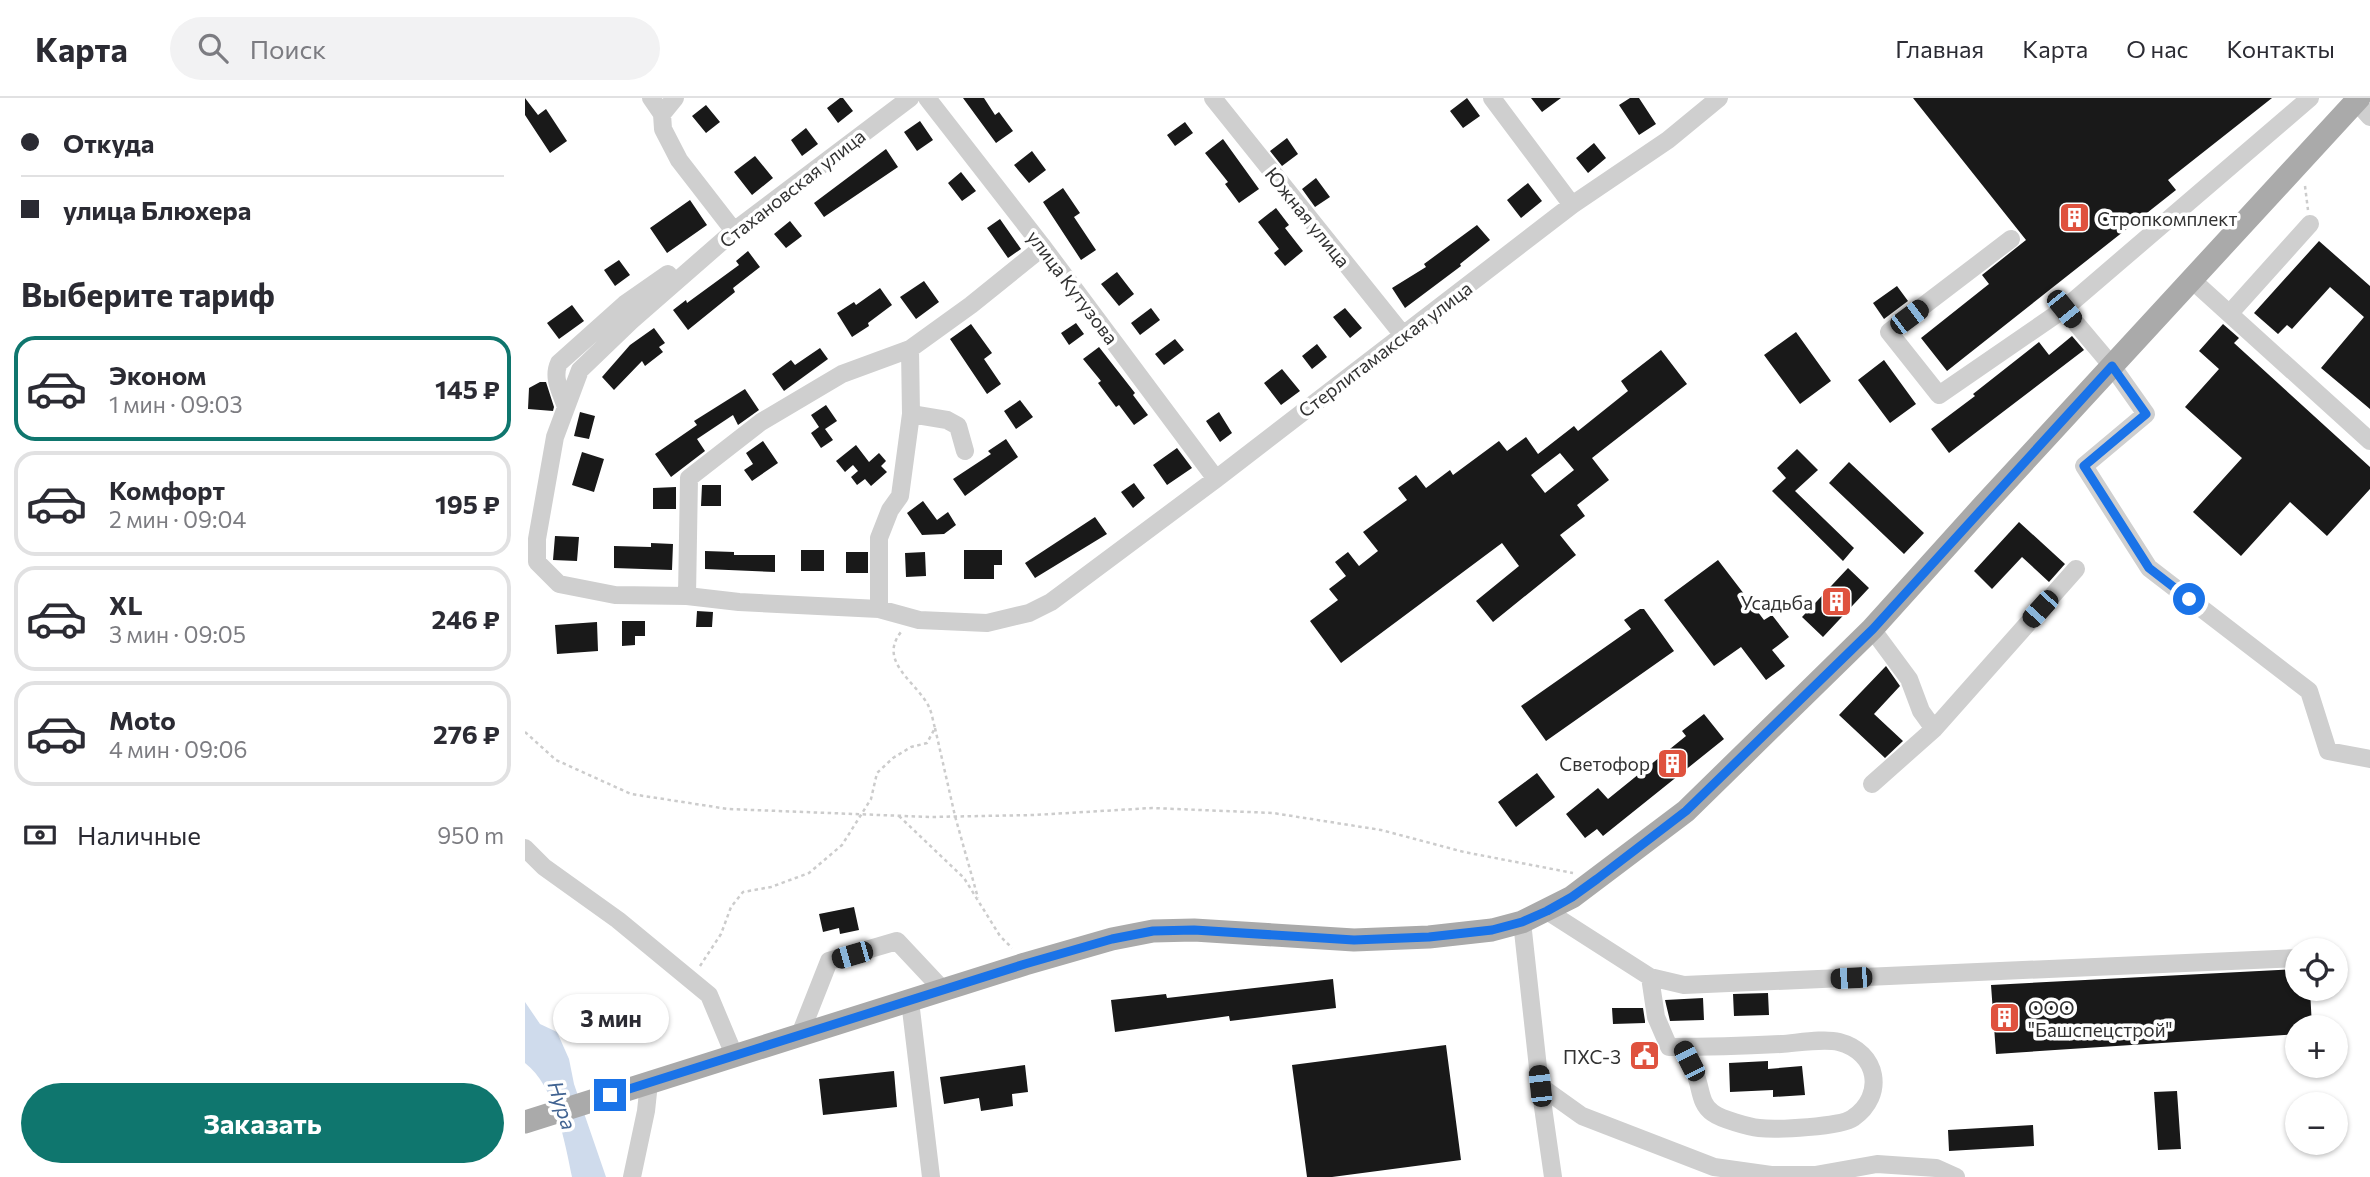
<!DOCTYPE html>
<html lang="ru">
<meta charset="utf-8">
<style>
body{margin:0;font-family:Commissioner,sans-serif;background:#f2f2f3;color:#2b2b33;height:100vh;display:flex;flex-direction:column;font-size:26px;white-space:nowrap}
*{box-sizing:border-box;margin:0}
p{font-size:23px;color:#7c7c81}
.icon{flex:none;width:38px;height:38px;fill:none;stroke:currentColor;stroke-width:2;stroke-linecap:round;stroke-linejoin:round}
.map{position:relative;flex:1;overflow:hidden}
.side{display:flex;flex-direction:column;background:#fff;width:525px}
.side>*{flex:none}
.top-card{display:grid;align-content:center;height:154px;padding:0 21px;background:#fff}
.controls{position:absolute;left:1760px;top:840px;display:grid;gap:14px}
.controls a{display:grid;place-items:center;width:63px;height:63px;border-radius:50%;background:#fff;box-shadow:0 2px 5px #0004;font-size:35px}
.end{position:absolute;width:32px;height:32px;margin:-16px;border:9px solid #1a73e8;background:#fff;box-shadow:0 0 0 4px #fff}
.from{border-radius:50%}
.bubble{position:absolute;height:49px;border-radius:24px;background:#fff;box-shadow:0 2px 5px #0004;font-size:23px;font-weight:700;line-height:49px;text-align:center}
.car{position:absolute;width:21px;height:42px;margin:-21px -10px;border-radius:9px;box-shadow:0 0 5px 2px #0007;background:linear-gradient(#222 24%,#8ab4d8 0 40%,#222 0 76%,#8ab4d8 0 86%,#222 0)}
.top-card b{display:flex;align-items:center;gap:24px;height:66px;font-size:26px}
.top-card b+b{border-top:2px solid #e1e1e2}
.top-card i{width:18px;height:18px;background:#2b2b33}
ul{padding:0;list-style:none}
li{display:flex;align-items:center;gap:21px;height:105px;margin:0 14px 10px;padding:0 7px;border:4px solid #e1e1e2;border-radius:21px}
li div{flex:1}
li b{display:block;font-size:26px}
li em{font-style:normal;font-weight:700}
li.selected{border-color:#0f766e}
li>.icon{width:63px;height:63px;stroke-width:1.5}
h2{padding:0 21px;font-size:32px;line-height:84px}
.pay{display:flex;align-items:center;gap:18px;height:77px;padding:0 21px;font-size:26px}
.pay p{margin-inline-start:auto}
.cta{display:flex;gap:14px;margin-top:auto;padding:14px 21px}
.cta a{flex:1;height:80px;border-radius:42px;background:#0f766e;color:#fff;font-size:28px;font-weight:700;line-height:80px;text-align:center}
header{display:flex;align-items:center;gap:42px;box-sizing:border-box;height:98px;padding:0 35px;background:#fff;border-bottom:2px solid #e1e1e2}
header strong{font-size:33px}
nav{display:flex;gap:38px;margin-inline-start:auto;font-size:24px}
.search{width:490px;height:63px;background:#f2f2f3;display:flex;align-items:center;gap:18px;box-sizing:border-box;padding:0 24px;border-radius:38px;color:#7c7c81;font-size:26px}
main{display:flex;flex:1;min-height:0}
.map>svg:first-child{display:block}
.water{fill:#cfdbec}
.building{fill:#191919;fill-rule:evenodd}
.lines{fill:none;stroke-linecap:round;stroke-linejoin:round}
.path{stroke:#ccc;stroke-width:2.5;stroke-dasharray:3.5 3.5;stroke-linecap:butt}
.minor{stroke:#cfcfcf;stroke-width:18}
.major{stroke:#aaa;stroke-width:23}
.route{stroke:#1a73e8;stroke-width:9}
.labels{text-anchor:middle;dominant-baseline:central;stroke-width:7;stroke-linejoin:round;paint-order:stroke}
.street-label{font-size:19px;fill:#323232;stroke:#fff}
.poi-label{font-size:19px;fill:#323232;stroke:#fff;text-anchor:end}
.water-label{font-size:21px;font-style:italic;fill:#426492;stroke:#fff}
</style>
<header>
<strong>Карта</strong>
<div class="search"><svg class="icon" aria-label="search" viewBox="0 0 24 24"><circle cx="10" cy="10" r="6"/><path d="M15 15l6 6"/></svg>Поиск</div>
<nav><a>Главная</a><a>Карта</a><a>О нас</a><a>Контакты</a></nav>
</header>
<main>
<section class="side">
<div class="top-card">
<b><i class="from"></i>Откуда</b>
<b><i></i>улица Блюхера</b>
</div>
<h2>Выберите тариф</h2>
<ul>
<li class="selected"><svg class="icon" aria-label="car" viewBox="0 0 24 24"><path d="M5 17H2v-5l4-1 3-4h7l3 4 3 1v5h-3M9 17h6M6 11h13"/><circle cx="7" cy="17" r="2"/><circle cx="17" cy="17" r="2"/></svg><div><b>Эконом</b><p>1 мин · 09:03</p></div><em>145 ₽</em></li>
<li><svg class="icon" aria-label="car" viewBox="0 0 24 24"><path d="M5 17H2v-5l4-1 3-4h7l3 4 3 1v5h-3M9 17h6M6 11h13"/><circle cx="7" cy="17" r="2"/><circle cx="17" cy="17" r="2"/></svg><div><b>Комфорт</b><p>2 мин · 09:04</p></div><em>195 ₽</em></li>
<li><svg class="icon" aria-label="car" viewBox="0 0 24 24"><path d="M5 17H2v-5l4-1 3-4h7l3 4 3 1v5h-3M9 17h6M6 11h13"/><circle cx="7" cy="17" r="2"/><circle cx="17" cy="17" r="2"/></svg><div><b>XL</b><p>3 мин · 09:05</p></div><em>246 ₽</em></li>
<li><svg class="icon" aria-label="car" viewBox="0 0 24 24"><path d="M5 17H2v-5l4-1 3-4h7l3 4 3 1v5h-3M9 17h6M6 11h13"/><circle cx="7" cy="17" r="2"/><circle cx="17" cy="17" r="2"/></svg><div><b>Moto</b><p>4 мин · 09:06</p></div><em>276 ₽</em></li>
</ul>
<div class="pay"><svg class="icon" aria-label="cash" viewBox="0 0 24 24"><path d="M3 7h18v10H3z"/><circle cx="12" cy="12" r="2"/></svg>Наличные<p>950 m</p></div>
<div class="cta"><a>Заказать</a></div>
</section>
<div class="map">
<svg width="1845" height="1079" viewBox="0 0 1845 1079">
<rect width="100%" height="100%" fill="#fff"/>
<path class="water" d="M0 904 15 926 32 934 44 961 49 986 81 1079H47C40 1044 30 988 0 965Z"/>
<path class="building" d="M0 0 13 17 21 11 42 43 25 55 0 17Z
M315 0H318L328 13 313 25 302 10Z
M438 0H459L470 17 474 14 488 33 471 45Z
M942 0 955 18 938 30 925 13Z
M1006 0H1036L1017 14Z
M1105 0H1114L1131 26 1114 37 1094 7Z
M1388 0H1747L1643 82 1651 92 1422 273 1396 240 1464 186 1457 177 1501 142Z
M181 7 195 24 181 35 167 18Z
M395 23 408 42 392 53 379 34Z
M660 24 668 35 650 48 642 37Z
M281 30 293 46 277 58 266 42Z
M762 40 773 56 757 68 745 53Z
M698 41 734 91 714 105 700 86 703 84 680 55Z
M1069 45 1081 60 1063 75 1051 60Z
M361 51 373 69 299 119 289 105Z
M507 53 521 72 504 85 489 67Z
M230 58 248 80 227 97 209 74Z
M436 74 451 93 437 103 423 85Z
M791 80 805 99 790 109 777 91Z
M1003 85 1017 103 996 120 982 102Z
M538 90 555 115 549 119 571 152 556 162 518 104Z
M165 102 182 127 142 155 125 130Z
M751 110 764 127 760 130 778 153 760 168 749 155 754 151 733 124Z
M475 121 496 151 483 160 462 130Z
M265 123 277 138 261 150 249 136Z
M952 127 965 142 935 166 936 168 880 210 867 190 901 169 899 166Z
M1794 143 1845 188V311L1796 270 1839 219 1805 189 1767 231 1762 227 1753 236 1729 215Z
M223 153 235 169 208 190 210 194 163 232 148 212 161 202 162 205 214 167 211 163Z
M94 162 105 177 90 188 79 172Z
M592 174 609 196 594 208 576 186Z
M399 183 414 204 391 221 375 199Z
M1372 188 1383 203 1359 221 1348 205Z
M355 190 367 207 343 225 344 228 327 239 312 215 329 204 331 207Z
M47 207 59 223 34 241 22 225Z
M626 210 635 222 615 237 606 225Z
M820 210 837 230 825 240 808 219Z
M551 225 559 236 544 247 536 235Z
M446 226 467 255 459 261 476 286 462 296 425 241Z
M1698 226 1714 240 1709 245 1845 369V391L1802 438 1765 404 1716 458 1668 414 1717 360 1660 309 1694 271 1674 253Z
M129 230 140 245 134 249 138 254 120 268 117 263 89 292 77 279 105 247Z
M1271 234 1306 283 1275 306 1239 257Z
M1547 238 1559 252 1424 355 1406 331 1450 298 1448 296 1514 244 1524 257Z
M650 241 659 252 639 267 630 256Z
M792 246 802 259 787 271 777 258Z
M574 249 610 295 608 297 623 317 609 327 594 307 591 309 573 285 576 283 558 261Z
M295 250 303 261 259 293 247 276 266 262 270 267Z
M1136 252 1162 286 1067 360 1084 382 1052 407 1060 418 1035 437 1051 457 968 524 951 503 994 468 977 445 816 565 785 523 813 502 804 491 821 478 810 464 823 454 834 468 853 453 838 434 882 402 873 390 891 377 901 390 925 372 928 377 974 343 982 353 1001 339 1013 356 1049 328 1053 333 1103 293 1096 283ZM1035 355 1049 372 1020 395 1006 377Z
M1359 262 1391 306 1365 325 1333 282Z
M757 271 775 293 756 307 739 285Z
M15 284H21L29 309 28 313 3 311 4 290Z
M220 291 234 312 213 327 208 317 172 341 180 353 146 379 130 356 172 327 169 323Z
M495 302 508 319 491 331 479 313Z
M301 307 312 323 300 331 308 342 296 350 286 335 294 329 286 317Z
M55 314 70 318 64 341 49 338Z
M694 314 707 335 695 344 681 323Z
M481 341 493 359 440 398 428 381 466 356 463 353Z
M238 343 253 365 227 383 219 372 228 366 221 355Z
M331 347 344 364 354 355 361 363 356 368 362 374 346 388 340 381 332 387 326 379 333 373 328 367 320 374 311 363Z
M652 350 667 370 642 387 628 367Z
M1272 351 1293 372 1270 393 1329 450 1318 463 1247 393 1261 380 1252 370Z
M57 354 79 361 69 394 47 387Z
M1324 364 1399 435 1379 456 1304 385Z
M609 385 620 400 608 410 596 394Z
M177 387H196V408H176Z
M151 389V411H128V390Z
M398 403 412 422 423 414 431 427 419 436 397 437 382 415Z
M570 419 582 436 510 480 500 465Z
M1494 424 1540 466 1524 484 1497 459 1467 491 1449 473Z
M30 438 54 439 52 463 28 462Z
M126 445 148 446 147 472 89 470V448L126 449Z
M276 452H299V473H276Z
M439 452H477V467H469V481H439Z
M180 453 209 454V457H250V474L180 471Z
M321 454H343V475H321Z
M400 454 401 478 381 479 380 455Z
M1193 462 1239 522 1247 517 1264 539 1247 552 1260 568 1241 582 1216 549 1189 568 1139 502Z
M1323 470 1344 490 1298 539 1277 519Z
M1115 511H1119L1149 553 1021 643 996 608 1106 531 1099 522Z
M172 513 188 514 187 529H171Z
M97 523H120V538H110V547L97 548Z
M72 524 73 553 32 556 30 527Z
M1361 568 1375 588 1349 616 1378 643 1360 660 1314 617Z
M1179 616 1199 641 1078 738 1072 731 1060 740 1041 716 1073 690 1083 701 1161 638 1157 633Z
M1012 675 1030 699 991 729 973 704Z
M329 809 334 832 315 836 314 830 298 834 294 816Z
M1773 871V891H1785L1787 929H1773V936L1471 956 1466 887Z
M808 881 811 910 705 923 704 918 590 934 586 902 641 896 642 900Z
M1243 895 1244 917 1209 918 1208 896Z
M1178 900 1179 922 1145 923 1140 902Z
M1087 910H1118L1120 923V925L1088 926Z
M921 947 936 1062 807 1079H782L767 967Z
M1243 963V971L1277 968 1280 997 1248 999V992L1205 994 1204 965Z
M500 967 503 994 487 996 488 1008 456 1013 454 1000 419 1006 415 979Z
M369 973 372 1009 298 1017 294 981Z
M1652 993 1656 1051 1633 1052 1629 994Z
M1508 1027 1509 1048 1424 1053 1423 1032Z"/>
<g class="lines">
<path class="path" d="M1780 88 1783 112
M410 630 430 718 453 800
M0 634 31 662 106 696 203 711 405 719 509 717 627 710 748 715 856 732 939 754 1048 775
M374 718 439 780 475 838 487 850
M175 868 196 836 206 809 218 794 246 789 284 775 317 747 346 701 352 675 368 660 386 649 402 645 410 630C408 624 407 615 404 609 393 585 352 564 376 534"/>
<path class="minor" d="M126 0 137 16 138 31 154 62 209 133
M385 0 209 133 106 223 55 272 30 339 12 441V464L34 486 90 497 162 498 214 504 354 511 394 522 462 525 504 515 526 504 691 381 1047 107 1143 42 1194 0
M402 0 518 149 691 381
M688 0 878 237
M967 0 1047 107
M1785 0 1539 211 1587 268 1621 316 1559 368 1624 470 1784 593 1803 653 1845 661
M1828 0 1845 19
M137 16 150 0
M1486 141 1364 234 1414 297 1539 211
M1666 181 1845 343
M1705 215 1785 126
M41 309C36 294 27 280 34 265L100 206 143 176
M386 316 422 322 433 328 440 353
M162 498 164 380 236 324 317 276 385 251 446 207 518 149
M354 511V440L365 412 375 398 386 316 385 251
M1347 531 1384 581 1396 613 1409 631
M1347 686 1409 631 1551 471
M0 750 19 769 93 822 184 897 210 959
M1022 813 1125 879 1159 887 1773 860
M997 824 1015 988 1057 1018 1189 1069 1246 1077H1290L1352 1066 1411 1070 1431 1079
M1125 879 1131 919 1144 949C1181 949 1218 948 1256 946 1272 945 1299 940 1314 944 1353 954 1361 997 1328 1020 1316 1029 1251 1032 1234 1030 1224 1029 1196 1021 1188 1015 1175 1007 1176 990 1171 978 1168 968 1162 958 1157 949
M385 903 406 1079
M274 939 304 863 372 843 418 892
M1015 988 1028 1079
M107 1079 121 1013 124 985"/>
<path class="major" d="M0 1024 500 866 587 841 628 833 669 832 829 842 904 839 967 832 997 824 1047 799 1161 713 1347 531 1458 408 1834 0"/>
</g>
<g class="lines">
<path class="route" d="M85 997 500 866 587 841 628 833 669 832 829 842 904 839 967 832 997 824 1022 813 1047 799 1072 781 1161 713 1348 531 1587 268 1621 316 1559 368 1624 470 1664 501"/>
</g>
<defs>
<symbol id="building-square" viewBox="-11 -11 22 22"><rect x="-9" y="-9" width="18" height="18" rx="4" fill="#df523e" stroke="#fff"/><path d="M-4-6H4V6H1V3H-1V6H-4ZM-2.5-4.3h1.7v1.8h-1.7ZM.8-4.3h1.7v1.8H.8ZM-2.5-1h1.7V.8h-1.7ZM.8-1h1.7V.8H.8Z" fill="#fff"/></symbol>
<symbol id="civic-square" viewBox="-11 -11 22 22"><rect x="-9" y="-9" width="18" height="18" rx="4" fill="#df523e" stroke="#fff"/><path d="M-.6-6.5H3V-4.5H.6V-3L4-1V1h2V6H-6V1h2V-1L-.6-3ZM-1.2 2.5V6h2.4V2.5Z" fill="#fff"/></symbol>
</defs>
<g fill-rule="evenodd">
<use href="#building-square" x="1532" y="102" width="35" height="35"/>
<use href="#building-square" x="1294" y="486" width="35" height="35"/>
<use href="#building-square" x="1130" y="648" width="35" height="35"/>
<use href="#building-square" x="1462" y="902" width="35" height="35"/>
<use href="#civic-square" x="1102" y="940" width="35" height="35"/>
</g>
<g class="labels">
<g class="street-label">
<text transform="translate(267 90) rotate(-38)">Стахановская улица</text>
<text transform="translate(783 119) rotate(51)">Южная улица</text>
<text transform="translate(548 189) rotate(53)">улица Кутузова</text>
<text transform="translate(860 251) rotate(-37)">Стерлитамакская улица</text>
</g>
<g class="poi-label">
<text x="1572" y="120" text-anchor="start">Стропкомплект</text>
<text x="1288" y="504">Усадьба</text>
<text x="1125" y="665">Светофор</text>
<text x="1503" y="909" text-anchor="start">ООО<tspan x="1503" dy="22">"Башспецстрой"</tspan></text>
<text x="1096" y="958">ПХС-3</text>
</g>
<g class="water-label">
<text transform="translate(38 1007) rotate(72)">Нура</text>
</g>
</g>
</svg>
<div class="controls">
<a><svg class="icon" aria-label="locate" viewBox="0 0 24 24"><circle cx="12" cy="12" r="6"/><path d="M12 2v4M12 18v4M2 12h4M18 12h4"/></svg></a>
<a>+</a>
<a>−</a>
</div>
<i class="end from" style="left:1664px;top:501px"></i>
<i class="end" style="left:85px;top:997px"></i>
<div class="bubble" style="left:28px;top:896px;width:116px">3 мин</div>
<i class="car" style="left:1539px;top:211px;rotate:141deg"></i>
<i class="car" style="left:1384px;top:219px;rotate:53deg"></i>
<i class="car" style="left:1515px;top:511px;rotate:222deg"></i>
<i class="car" style="left:327px;top:857px;rotate:254deg"></i>
<i class="car" style="left:1326px;top:880px;rotate:267deg"></i>
<i class="car" style="left:1164px;top:963px;rotate:333deg"></i>
<i class="car" style="left:1015px;top:988px;rotate:354deg"></i>
</div>
</main>
